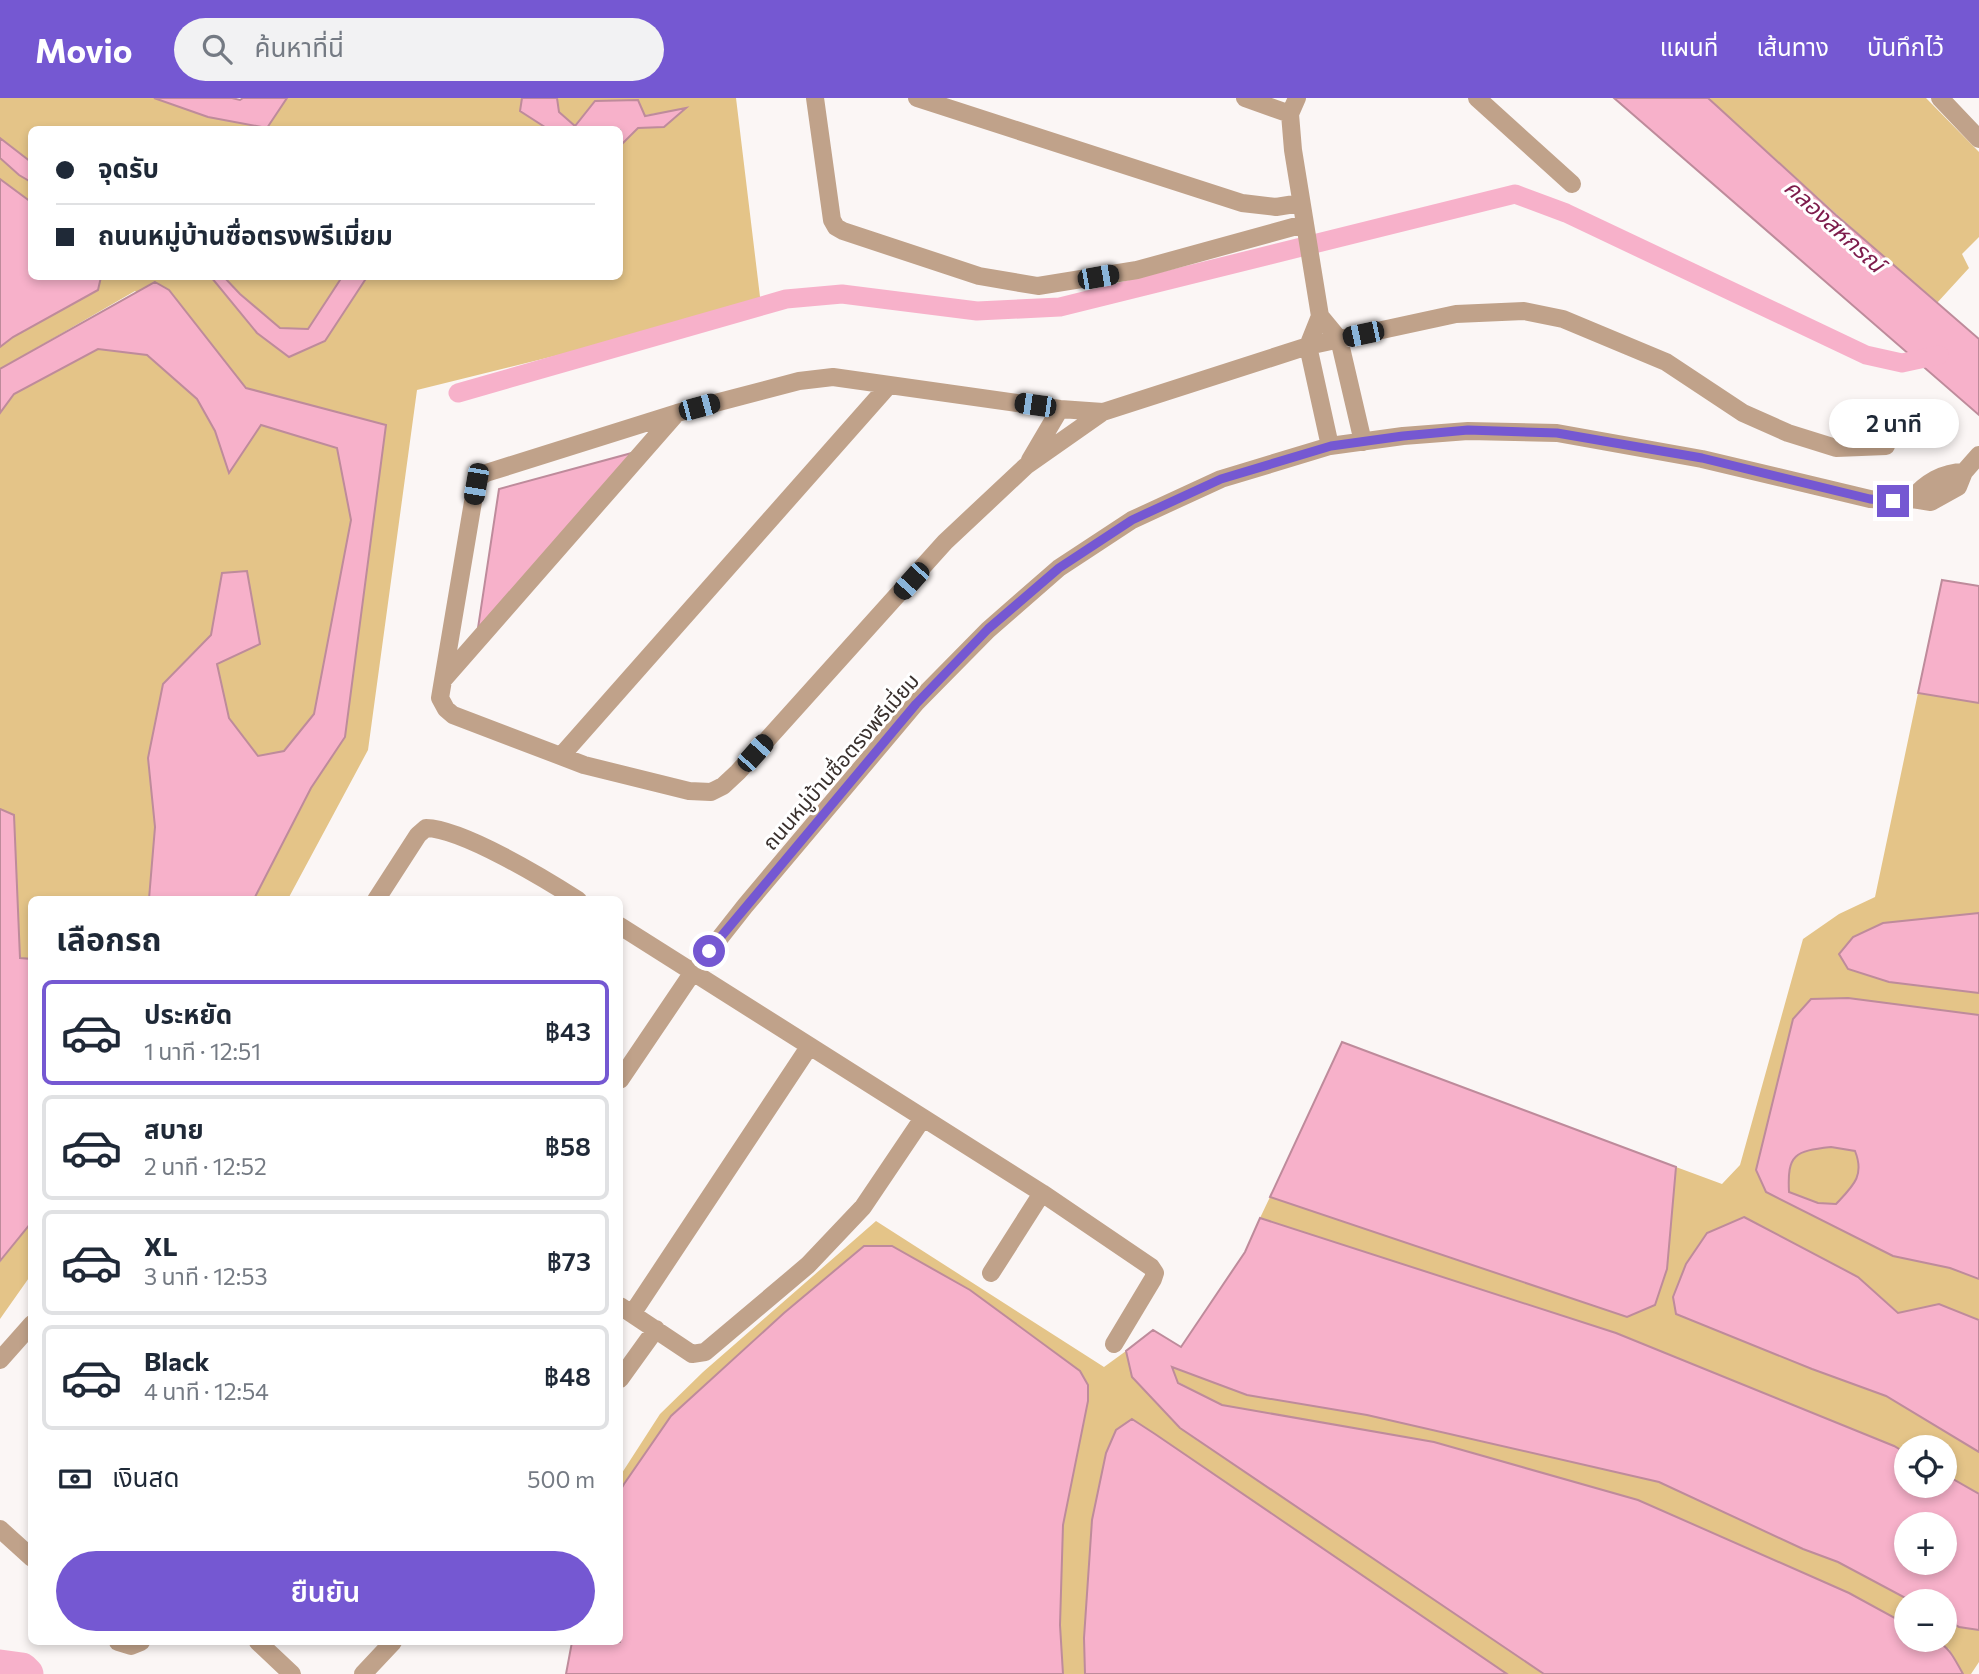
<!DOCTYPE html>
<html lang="th">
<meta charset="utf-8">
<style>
body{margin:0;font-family:Commissioner,"Noto Sans Thai",sans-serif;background:#f2f2f3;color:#1f2937;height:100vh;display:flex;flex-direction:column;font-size:26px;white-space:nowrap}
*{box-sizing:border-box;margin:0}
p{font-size:23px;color:#747a83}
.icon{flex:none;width:38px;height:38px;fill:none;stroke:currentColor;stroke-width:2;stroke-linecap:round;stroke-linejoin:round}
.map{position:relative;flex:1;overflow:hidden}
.drawer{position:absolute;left:28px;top:798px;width:595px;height:749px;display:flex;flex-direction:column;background:#fff;border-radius:10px;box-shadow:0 4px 10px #0003}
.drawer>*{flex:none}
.guide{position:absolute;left:28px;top:28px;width:595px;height:154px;border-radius:10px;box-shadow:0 4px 10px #0003;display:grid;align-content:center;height:154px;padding:0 28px;background:#fff}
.controls{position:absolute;left:1894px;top:1337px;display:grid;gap:14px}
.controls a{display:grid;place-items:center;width:63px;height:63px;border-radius:50%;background:#fff;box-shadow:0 4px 10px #0003;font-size:35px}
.end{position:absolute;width:32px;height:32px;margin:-16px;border:9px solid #7558d2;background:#fff;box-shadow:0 0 0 4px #fff}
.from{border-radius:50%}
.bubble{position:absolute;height:49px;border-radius:24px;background:#fff;box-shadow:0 4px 10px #0003;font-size:23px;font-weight:600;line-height:49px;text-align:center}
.car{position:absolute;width:21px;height:42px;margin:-21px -10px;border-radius:9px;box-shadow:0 0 5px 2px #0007;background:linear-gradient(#222 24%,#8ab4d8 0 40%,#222 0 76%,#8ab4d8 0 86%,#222 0)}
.guide b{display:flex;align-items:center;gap:24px;height:66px;font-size:26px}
.guide b+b{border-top:2px solid #e0e1e3}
.guide i{width:18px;height:18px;background:#1f2937}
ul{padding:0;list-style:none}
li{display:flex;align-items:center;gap:21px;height:105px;margin:0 14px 10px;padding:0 14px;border:4px solid #e0e1e3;border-radius:10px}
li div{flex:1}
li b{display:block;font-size:26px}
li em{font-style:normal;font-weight:600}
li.current{border-color:#7558d2}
li>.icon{width:63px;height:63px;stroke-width:1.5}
h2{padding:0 28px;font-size:32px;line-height:84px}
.pay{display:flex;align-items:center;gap:18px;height:77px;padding:0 28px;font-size:26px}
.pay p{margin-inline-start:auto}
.action{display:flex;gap:14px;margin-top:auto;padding:14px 28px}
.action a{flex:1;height:80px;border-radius:42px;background:#7558d2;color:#fff;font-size:28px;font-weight:600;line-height:80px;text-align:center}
header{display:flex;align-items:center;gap:42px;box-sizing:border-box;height:98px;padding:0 35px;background:#7558d2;color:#fff}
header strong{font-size:33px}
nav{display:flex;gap:38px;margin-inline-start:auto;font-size:24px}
.search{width:490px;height:63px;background:#f2f2f3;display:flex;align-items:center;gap:18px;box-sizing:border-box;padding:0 24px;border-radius:38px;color:#747a83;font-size:26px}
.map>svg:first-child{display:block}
.green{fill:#e4c488}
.water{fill:#f7b1ca;stroke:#be8b9b;stroke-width:2;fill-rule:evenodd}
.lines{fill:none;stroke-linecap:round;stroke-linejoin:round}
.canal{stroke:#f7b1ca;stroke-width:19}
.river{stroke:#f7b1ca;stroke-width:33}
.minor{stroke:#c0a28a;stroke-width:18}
.route{stroke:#7558d2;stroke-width:9}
.labels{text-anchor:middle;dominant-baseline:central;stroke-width:6;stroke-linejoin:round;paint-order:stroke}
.street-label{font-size:21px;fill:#3a312e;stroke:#fff}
.water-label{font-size:23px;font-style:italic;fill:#7d1b4b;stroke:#fff}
</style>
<header>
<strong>Movio</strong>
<div class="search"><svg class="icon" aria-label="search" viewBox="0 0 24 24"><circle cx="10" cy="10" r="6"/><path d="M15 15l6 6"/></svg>ค้นหาที่นี่</div>
<nav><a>แผนที่</a><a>เส้นทาง</a><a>บันทึกไว้</a></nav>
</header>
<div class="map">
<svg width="1979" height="1576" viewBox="0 0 1979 1576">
<rect width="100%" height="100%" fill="#fbf6f5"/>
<path class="green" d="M0 0H154L208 19 267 30 287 0H522L520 13 548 31 32 32 31 64 0 40Z
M557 0H736L761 207 417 292 368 652 288 801H254L311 690 345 639 386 327 246 290 216 253 135 193 0 271V249L13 239 98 192 101 179H211L257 235 325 243 367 179 620 178V47L638 30 664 29 684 11 575 28 559 14Z
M1708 0H1926L1979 54V139L1962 156 1969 170 1936 206Z
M0 60 19 77 31 84V104L0 81Z
M224 179H342L308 231 280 230 240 196Z
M98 251 147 257 197 301 215 333 229 374 261 327 337 350 351 422 314 616 284 654 258 658 229 620 217 566 222 475 211 537 163 587 148 660 155 729 149 801 32 802 31 861 20 860 14 717 0 711V315L14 296Z
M1918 595 1979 605V815L1883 825 1889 884 1979 895V917L1848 900 1766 1094 1893 1158 1950 1170 1979 1181V1222L1939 1206 1899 1215 1858 1179 1744 1119 1676 1216 1812 1271 1886 1298 1979 1354V1396L1944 1376V1349H1906V1355L1616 1235 1260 1120 1270 1099 1627 1219 1667 1171 1676 1069 1722 1086 1740 1067 1803 841 1839 816 1875 799Z
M1831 1049 1855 1053C1865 1079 1853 1088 1836 1107L1818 1105 1789 1094C1788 1056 1794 1053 1831 1049Z
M876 1123 1104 1269 1126 1253 1132 1279 1180 1330 1544 1576H1507L1084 1540 1085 1576H1063L1060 1527 1063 1427 1088 1303V1287L1080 1273 970 1192 864 1148 784 1215 671 1318 620 1393V1378L660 1316 703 1274Z
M31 1125V1177L0 1221V1164Z
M1171 1269 1247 1297 1367 1317 1659 1384 1803 1451 1838 1464 1911 1503H1906V1526L1849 1495 1638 1402 1434 1344 1222 1307 1178 1284Z
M1944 1521 1959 1529 1979 1532V1564L1971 1576H1963L1949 1551 1933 1542H1944Z"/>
<path class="water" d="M154 0H232L240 2 243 0H287L267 30 208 19Z
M522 0H557L559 14 575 28 595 3 638 2 645 18 686 10 664 29 638 30 621 47 620 32 548 31 520 13Z
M1614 0H1708L1719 10 1836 117 1979 241V317Z
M0 40 31 64V84L19 77 0 60Z
M0 81 31 104 32 178 101 179 98 192 13 239 0 249Z
M211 179H224L240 196 280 230 308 231 342 179H367L325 243 289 259 257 235Z
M155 184 169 192 246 290 386 327 345 639 311 690 254 801H149L155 729 148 660 163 586 211 537 222 475 247 473 260 546 217 566 229 620 258 658 284 653 314 616 351 422 337 350 261 327 229 375 215 333 197 301 147 257 98 251 14 296 0 315V271Z
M643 352 478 530 499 391Z
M1942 482 1979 488V605L1918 595Z
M0 711 14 717 20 860 32 861 31 1125 0 1163Z
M1979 815V895L1889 884 1848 871 1839 856 1853 839 1883 825Z
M1848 900 1979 917V1181L1950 1170 1893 1158 1766 1094 1756 1072 1793 921 1811 901ZM1831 1049 1855 1053C1865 1078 1853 1088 1836 1106L1818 1105 1789 1094C1787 1056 1795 1053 1831 1049Z
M1342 944 1676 1069 1667 1171 1655 1207 1627 1219 1270 1099Z
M1744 1119 1858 1179 1898 1215 1939 1206 1979 1222V1354L1886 1298 1812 1271 1676 1216 1673 1199 1686 1166 1707 1135Z
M1260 1120 1616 1235 1894 1348 1906 1355V1388H1944V1376L1979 1396V1532L1959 1529 1944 1521V1503H1911L1838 1464 1803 1451 1659 1384 1367 1317 1247 1297 1172 1269 1178 1285 1222 1307 1434 1344 1638 1402 1849 1495 1906 1526V1542C1944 1542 1945 1543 1963 1576H1544L1180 1330 1132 1279 1126 1253 1153 1232 1181 1249 1245 1154ZM1906 1426H1944V1465H1906Z
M864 1148H892L970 1192 1080 1273 1088 1287V1303L1063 1427 1060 1527 1063 1576H566L572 1544H620V1393L624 1386 671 1318 784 1215Z
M1132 1321 1155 1336 1507 1576H1085L1084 1540 1092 1422 1106 1355 1116 1332Z"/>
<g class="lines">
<path class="canal" d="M458 295 786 201 842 196 977 213 1060 209 1515 96 1566 115 1866 257 1902 265 1939 257"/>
<path class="river" d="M0 1568 22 1571 27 1576"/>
<path class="minor" d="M815 0 832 122 836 129 843 133 979 178 1038 188 1137 172 1304 126
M917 0 1242 105 1276 109 1301 105
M1245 0 1290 16
M1297 0 1290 16 1293 52 1320 218
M1477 0 1572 86
M1940 0 1979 41
M1103 314 1060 311 833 279 799 283 677 315 486 375 480 379 476 386 440 600 446 611 453 617 584 667 689 693 711 694 723 688 738 674 945 444 1026 368 1103 314 1308 248 1456 216 1524 213 1563 221 1666 264 1743 315 1788 335 1836 350 1886 348
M1330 348 1308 248 1320 218 1339 241 1363 344
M1030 362 1060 311
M1912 401C1925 385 1943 374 1964 374
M443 582 676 316
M561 658 889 287
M376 802 418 737 426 730C463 731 545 781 578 802
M620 828 1042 1095 1151 1169 1155 1175 1153 1181 1114 1246
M620 982 693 874 745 808 916 605 988 532 1059 470 1132 422 1221 381 1330 348 1403 338 1468 333 1557 335 1702 361 1870 401 1907 403 1912 401 1931 404 1958 389 1964 374 1979 357
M991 1175 1042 1095
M620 1208 692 1256 705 1254 808 1167 863 1109 923 1020
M632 1216 809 949
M0 1262 32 1226
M620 1281 656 1231
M0 1431 32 1460
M118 1544 131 1548 141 1544
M258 1544 292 1576
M363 1576 393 1544"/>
</g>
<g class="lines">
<path class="route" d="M709 853 916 606 988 531 1059 470 1132 422 1221 381 1331 348 1403 338 1468 332 1557 335 1702 360 1870 401 1893 403"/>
</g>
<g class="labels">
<g class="street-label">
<text transform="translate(840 663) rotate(-49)">ถนนหมู่บ้านซื่อตรงพรีเมี่ยม</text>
</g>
<g class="water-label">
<text transform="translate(1835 127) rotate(42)">คลองสหกรณ์</text>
</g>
</g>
</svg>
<div class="controls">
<a><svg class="icon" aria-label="locate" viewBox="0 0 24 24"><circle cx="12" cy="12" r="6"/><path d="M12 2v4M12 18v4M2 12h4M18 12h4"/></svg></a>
<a>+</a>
<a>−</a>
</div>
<i class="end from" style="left:709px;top:853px"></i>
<i class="end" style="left:1893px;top:403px"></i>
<div class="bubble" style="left:1829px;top:301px;width:130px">2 นาที</div>
<i class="car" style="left:1098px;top:179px;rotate:80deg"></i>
<i class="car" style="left:1363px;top:236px;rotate:258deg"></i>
<i class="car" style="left:1035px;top:307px;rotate:278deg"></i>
<i class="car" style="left:699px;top:309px;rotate:75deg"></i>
<i class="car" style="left:476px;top:386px;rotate:190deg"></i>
<i class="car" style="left:911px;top:483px;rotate:222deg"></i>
<i class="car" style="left:755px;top:655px;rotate:42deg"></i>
<div class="guide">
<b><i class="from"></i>จุดรับ</b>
<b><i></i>ถนนหมู่บ้านซื่อตรงพรีเมี่ยม</b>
</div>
<section class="drawer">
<h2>เลือกรถ</h2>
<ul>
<li class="current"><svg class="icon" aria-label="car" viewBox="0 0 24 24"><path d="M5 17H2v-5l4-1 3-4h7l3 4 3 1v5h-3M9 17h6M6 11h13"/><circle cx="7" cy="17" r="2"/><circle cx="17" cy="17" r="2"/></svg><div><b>ประหยัด</b><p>1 นาที · 12:51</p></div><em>฿43</em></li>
<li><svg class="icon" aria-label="car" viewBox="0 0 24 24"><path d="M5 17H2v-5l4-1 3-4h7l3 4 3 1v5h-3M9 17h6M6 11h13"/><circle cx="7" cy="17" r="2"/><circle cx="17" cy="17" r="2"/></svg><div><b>สบาย</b><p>2 นาที · 12:52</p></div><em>฿58</em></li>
<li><svg class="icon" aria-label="car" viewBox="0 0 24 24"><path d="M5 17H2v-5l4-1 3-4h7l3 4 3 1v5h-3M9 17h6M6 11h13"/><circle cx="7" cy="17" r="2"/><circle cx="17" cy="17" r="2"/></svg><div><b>XL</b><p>3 นาที · 12:53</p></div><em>฿73</em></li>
<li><svg class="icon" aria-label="car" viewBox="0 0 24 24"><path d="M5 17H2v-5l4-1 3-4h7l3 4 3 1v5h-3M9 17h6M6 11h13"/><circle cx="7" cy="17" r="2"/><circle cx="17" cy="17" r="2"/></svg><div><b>Black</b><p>4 นาที · 12:54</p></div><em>฿48</em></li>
</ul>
<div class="pay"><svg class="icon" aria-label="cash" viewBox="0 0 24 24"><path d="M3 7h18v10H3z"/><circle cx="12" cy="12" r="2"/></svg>เงินสด<p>500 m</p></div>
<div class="action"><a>ยืนยัน</a></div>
</section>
</div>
